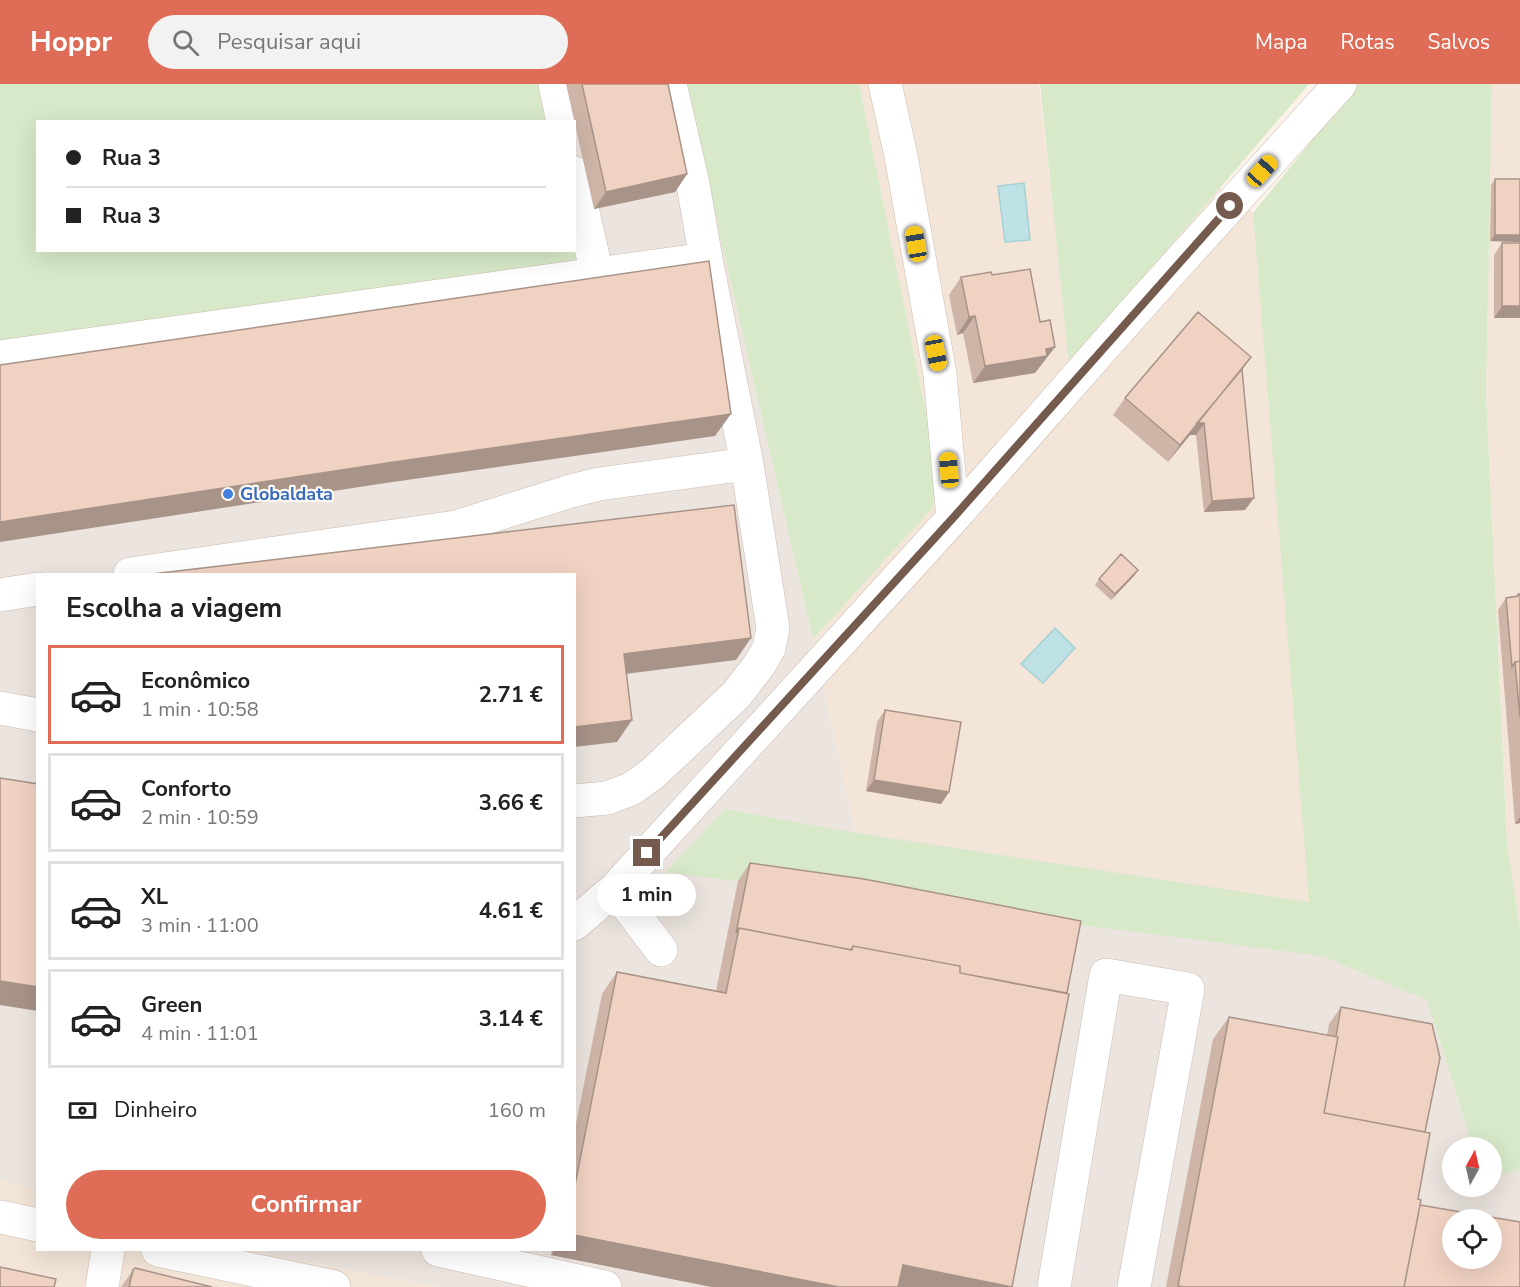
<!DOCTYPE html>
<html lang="pt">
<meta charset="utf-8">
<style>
body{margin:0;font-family:"Nunito Sans",sans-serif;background:#f2f2f2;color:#222;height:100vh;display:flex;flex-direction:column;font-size:22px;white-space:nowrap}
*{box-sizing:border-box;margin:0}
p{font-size:20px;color:#767676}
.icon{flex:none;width:33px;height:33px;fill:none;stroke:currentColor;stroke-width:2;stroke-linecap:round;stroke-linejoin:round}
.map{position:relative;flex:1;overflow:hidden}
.side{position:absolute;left:36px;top:489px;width:540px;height:678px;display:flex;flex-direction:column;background:#fff;border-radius:0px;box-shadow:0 6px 24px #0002}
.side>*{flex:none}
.banner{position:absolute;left:36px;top:36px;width:540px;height:132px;border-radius:0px;box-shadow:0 6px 24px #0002;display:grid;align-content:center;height:132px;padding:0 30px;background:#fff}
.needle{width:39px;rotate:8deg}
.fabs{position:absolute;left:1442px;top:1053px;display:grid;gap:12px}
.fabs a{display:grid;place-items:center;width:60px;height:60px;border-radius:50%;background:#fff;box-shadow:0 6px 24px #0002;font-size:30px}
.end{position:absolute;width:27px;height:27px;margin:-14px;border:8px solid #755a4e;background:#fff;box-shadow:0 0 0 3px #fff}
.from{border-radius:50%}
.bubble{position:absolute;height:42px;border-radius:21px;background:#fff;box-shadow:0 6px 24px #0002;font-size:20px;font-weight:700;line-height:42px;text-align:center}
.car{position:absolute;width:18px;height:36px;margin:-18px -9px;border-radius:8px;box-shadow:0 0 4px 2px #0007;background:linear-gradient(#f5c518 24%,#345 0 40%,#f5c518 0 76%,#345 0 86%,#f5c518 0)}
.banner b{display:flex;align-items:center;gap:21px;height:57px;font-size:22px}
.banner b+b{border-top:2px solid #e0e0e0}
.banner i{width:15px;height:15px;background:#222}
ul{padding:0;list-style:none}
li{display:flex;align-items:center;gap:18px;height:99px;margin:0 12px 9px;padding:0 18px;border:3px solid #e0e0e0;border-radius:0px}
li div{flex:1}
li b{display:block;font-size:22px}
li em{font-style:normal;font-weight:700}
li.on{border-color:#de6c56}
li>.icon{width:54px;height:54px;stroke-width:1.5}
h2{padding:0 30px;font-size:27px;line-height:72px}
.pay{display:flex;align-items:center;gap:15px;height:66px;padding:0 30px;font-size:22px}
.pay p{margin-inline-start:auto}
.button{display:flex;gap:12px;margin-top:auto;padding:12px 30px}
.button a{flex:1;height:69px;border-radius:36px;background:#de6c56;color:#fff;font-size:24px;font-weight:700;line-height:69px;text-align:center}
header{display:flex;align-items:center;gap:36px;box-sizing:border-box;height:84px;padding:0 30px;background:#de6c56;color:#fff}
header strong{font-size:28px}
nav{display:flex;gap:33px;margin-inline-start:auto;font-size:21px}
.search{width:420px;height:54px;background:#f2f2f2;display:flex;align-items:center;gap:15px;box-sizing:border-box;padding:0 21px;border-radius:33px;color:#767676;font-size:22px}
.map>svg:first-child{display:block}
.residential{fill:#f3e5d8}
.industrial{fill:#ebe4df;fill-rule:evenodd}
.green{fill:#d7e9c8}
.water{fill:#bee1e5;stroke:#a5d1d6;stroke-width:1.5}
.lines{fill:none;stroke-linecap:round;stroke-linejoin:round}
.minor-casing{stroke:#cdbbb0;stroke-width:34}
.minor{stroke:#fff;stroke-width:33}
.wall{fill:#ceb5a7}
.shaded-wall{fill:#a89388}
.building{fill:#f0d2c2;stroke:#a89388;stroke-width:1.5;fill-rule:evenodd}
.route{stroke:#755a4e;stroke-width:8}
.shop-dot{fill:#3f7fe0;stroke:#fef8f0;stroke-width:2}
.labels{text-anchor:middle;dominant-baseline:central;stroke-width:4.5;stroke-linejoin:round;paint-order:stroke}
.shop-label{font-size:18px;font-weight:bold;fill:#366cbe;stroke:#fef8f0;text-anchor:start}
</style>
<header>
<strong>Hoppr</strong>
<div class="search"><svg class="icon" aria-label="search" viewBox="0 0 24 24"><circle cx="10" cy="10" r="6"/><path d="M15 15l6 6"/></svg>Pesquisar aqui</div>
<nav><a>Mapa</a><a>Rotas</a><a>Salvos</a></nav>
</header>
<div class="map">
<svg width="1520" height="1203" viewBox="0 0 1520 1203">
<rect width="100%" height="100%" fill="#fbf3e9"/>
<path class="residential" d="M859 0H1039L1070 279 1220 104 1253 129 1310 818 855 749 813 555 933 423 937 383Z
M1492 0H1520V846L1507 760 1486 310Z
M0 1096 37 1105 38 1166H256L271 1171 441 1203H0Z"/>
<path class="industrial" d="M685 0 813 555 855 748 1310 818 1427 916 1473 1063 1452 1064V1102H1491V1094L1520 1081V1203H441L271 1171 256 1166H574V490H38L37 1105 0 1096V263L578 176 574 161V38ZM1452 1136H1491V1174H1452Z"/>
<path class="green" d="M0 0H539L548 37 38 38V166H574L575 161 578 176 0 263Z
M685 0H859L937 383 933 423 813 555Z
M1040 0H1309L1069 280Z
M1358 0H1492L1486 310 1507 760 1520 846V1085L1491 1095V1064L1473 1063 1427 916 1322 872 666 788 725 725 855 749 1309 818 1253 129Z"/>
<path class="water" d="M1024 99 1030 156 1005 158 998 102Z
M1055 544 1075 564 1043 599 1021 580Z"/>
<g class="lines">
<defs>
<path id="minor" d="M555 0 563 38
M670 0 693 100 706 175
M885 0 901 72 940 290 953 434
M574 89 597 190
M0 273 706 175 747 380 773 544 769 564 760 580 736 611 651 691 631 705 607 714 574 717
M130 490 456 443 571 407 599 400 747 380
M0 511 38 505
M0 624 38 631
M615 805 661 866
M574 840 615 805 953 434 1136 226 1340 0
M0 1133 38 1141
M158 1166 334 1203
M438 1166 605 1203
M102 1203 108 1166
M1054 1203 1106 891 1188 905 1134 1203"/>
</defs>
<use href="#minor" class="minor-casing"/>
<use href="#minor" class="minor"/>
</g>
<path class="wall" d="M566 0H668L687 90 675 108 594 125Z
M1495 95H1520V158L1490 157 1491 101Z
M1502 159 1520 234H1494V171Z
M992 191 1040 238 1055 263 1035 289 973 299 963 249 957 251 949 211 961 193Z
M1251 273 1242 286 1245 426 1204 428 1196 351H1190L1168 378 1113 331 1125 314Z
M1138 486 1134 492 1111 516 1095 501 1099 495Z
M1518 510H1520V739L1515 740 1498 526 1506 514 1516 513Z
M885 626 949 708 941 720 866 707 877 638Z
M750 779 864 795 1081 837 1067 909 1069 910 1012 1203H712L551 1171 552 1166H574V1050L602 910 617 888 716 907 738 797Z
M1341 923 1425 1048 1418 1115 1420 1121 1520 1203H1166L1213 955 1229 933 1327 951 1329 940Z
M133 1186 212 1203H121Z"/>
<path class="shaded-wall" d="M687 90 675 108 594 125 606 108Z
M1495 151H1520V158L1490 157Z
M1502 222H1520V234H1494Z
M975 232 963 249 957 251 969 233Z
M1055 263 1035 289 973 299 985 282Z
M1251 273 1196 351H1190L1168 378 1180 361Z
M731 330 715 352 379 400 0 458V438L394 378Z
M1254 414 1245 426 1204 428 1212 417Z
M1138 486 1134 492 1111 516 1115 510Z
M751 554 736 576 609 592 624 570Z
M632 636 617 658 574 663V643Z
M874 696 949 708 941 720 866 707Z
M1520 733V739L1515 740Z
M0 897 38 903V927L0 921Z
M574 1151 839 1203H712L551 1171 555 1166H574Z
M903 1181 1012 1203H887Z"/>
<path class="building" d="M582 0H668L687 90 606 108Z
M1495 95H1520V151H1495Z
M1502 159H1520V222H1502Z
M709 177 731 330 394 378 0 438V281Z
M1030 185 1040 238 1050 236 1055 263 1046 265 1047 272 985 282 975 232 969 233 961 193 991 188 992 191Z
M1198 228 1251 273 1180 361 1125 314Z
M1242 285 1254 414 1212 417 1204 339H1197Z
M734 421 751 554 624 570 632 636 574 643V490H152Z
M1121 470 1138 486 1115 510 1099 495Z
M1518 510H1520V577L1515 578 1512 583 1506 514 1518 512Z
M1520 577V633L1515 578Z
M885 626 961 638 949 708 874 696Z
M0 694 38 700V903L0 897Z
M750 779 864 795 1081 837 1067 909 960 889V882L853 862 851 866 739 844 736 849Z
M739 844 852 866 853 862 960 882V889L1069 910 1012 1203 903 1181 898 1203H839L574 1151V1106L617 888 726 909Z
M1341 923 1432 940 1440 974 1425 1048 1324 1029 1338 953H1336Z
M1229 933 1338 953 1324 1029 1430 1049 1418 1115 1421 1116 1404 1203H1184L1178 1202Z
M1420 1121 1520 1138V1203H1404ZM1452 1136H1491V1174H1452Z
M0 1183 56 1195 54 1203H0Z
M135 1184 212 1203H129L133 1186Z"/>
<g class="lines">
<path class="route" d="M647 769 953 434 1230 122"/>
</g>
<circle class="shop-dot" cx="228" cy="410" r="6"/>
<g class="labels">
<g class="shop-label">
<text x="240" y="410">Globaldata</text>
</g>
</g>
</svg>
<div class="fabs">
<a><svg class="needle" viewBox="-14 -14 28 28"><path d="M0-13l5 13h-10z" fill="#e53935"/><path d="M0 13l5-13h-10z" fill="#767676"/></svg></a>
<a><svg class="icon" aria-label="locate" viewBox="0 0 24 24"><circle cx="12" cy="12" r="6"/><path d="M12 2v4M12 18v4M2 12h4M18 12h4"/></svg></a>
</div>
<i class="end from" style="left:1230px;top:122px"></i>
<i class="end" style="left:647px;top:769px"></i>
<div class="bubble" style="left:597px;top:790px;width:99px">1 min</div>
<i class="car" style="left:1262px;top:87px;rotate:42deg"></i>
<i class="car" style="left:916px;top:160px;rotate:350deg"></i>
<i class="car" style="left:936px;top:269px;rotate:169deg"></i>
<i class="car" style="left:949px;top:386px;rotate:355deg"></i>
<div class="banner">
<b><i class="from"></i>Rua 3</b>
<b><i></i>Rua 3</b>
</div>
<section class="side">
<h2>Escolha a viagem</h2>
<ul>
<li class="on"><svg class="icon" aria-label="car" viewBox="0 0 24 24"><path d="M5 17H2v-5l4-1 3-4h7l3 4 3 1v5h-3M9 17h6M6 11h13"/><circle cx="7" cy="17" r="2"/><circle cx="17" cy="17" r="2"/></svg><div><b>Econômico</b><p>1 min · 10:58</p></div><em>2.71 €</em></li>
<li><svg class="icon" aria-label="car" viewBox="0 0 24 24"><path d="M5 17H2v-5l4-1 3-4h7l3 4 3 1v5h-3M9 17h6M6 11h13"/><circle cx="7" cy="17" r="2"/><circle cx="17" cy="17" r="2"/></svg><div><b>Conforto</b><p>2 min · 10:59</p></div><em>3.66 €</em></li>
<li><svg class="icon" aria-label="car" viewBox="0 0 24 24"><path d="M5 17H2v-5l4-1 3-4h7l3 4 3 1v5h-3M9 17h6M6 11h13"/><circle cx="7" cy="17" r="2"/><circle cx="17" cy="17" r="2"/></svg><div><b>XL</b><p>3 min · 11:00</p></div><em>4.61 €</em></li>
<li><svg class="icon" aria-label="car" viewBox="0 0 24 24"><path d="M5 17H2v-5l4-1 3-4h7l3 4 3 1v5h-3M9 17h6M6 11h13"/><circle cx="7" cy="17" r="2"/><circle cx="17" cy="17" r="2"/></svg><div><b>Green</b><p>4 min · 11:01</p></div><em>3.14 €</em></li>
</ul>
<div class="pay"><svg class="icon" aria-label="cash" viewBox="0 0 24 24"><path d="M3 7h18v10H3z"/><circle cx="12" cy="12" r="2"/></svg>Dinheiro<p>160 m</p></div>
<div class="button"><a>Confirmar</a></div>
</section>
</div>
